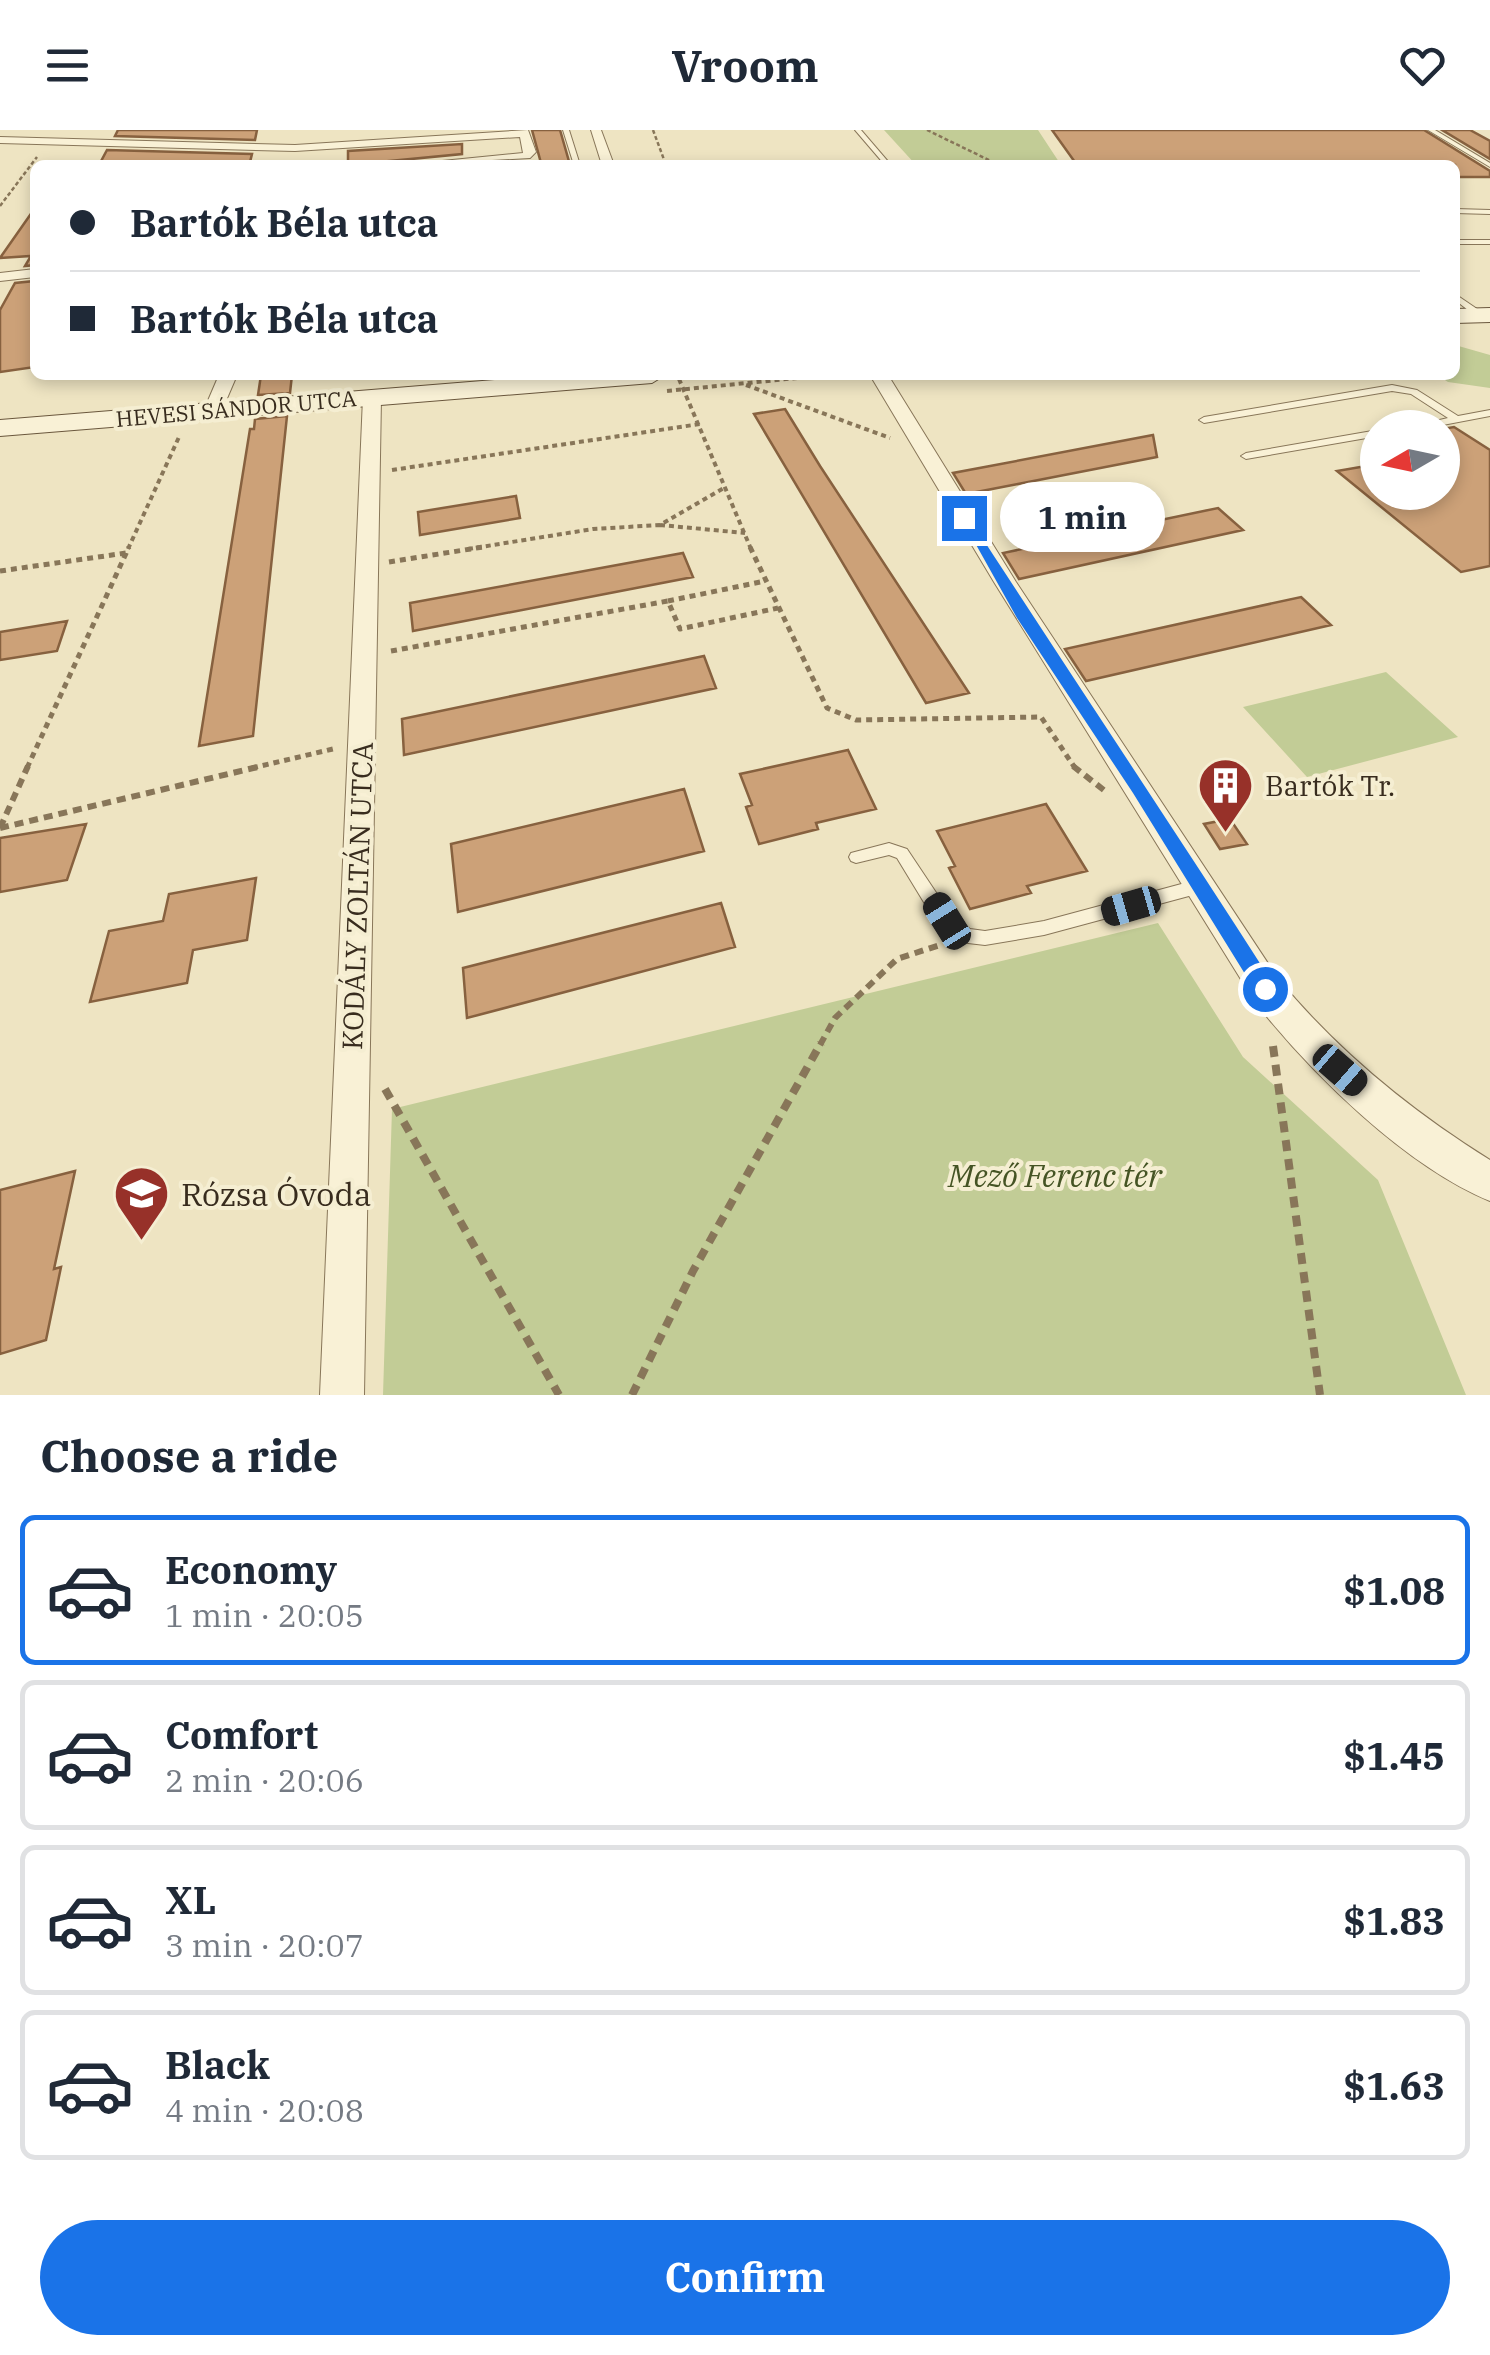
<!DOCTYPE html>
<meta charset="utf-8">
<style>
body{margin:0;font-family:"IBM Plex Serif",serif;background:#f6f6f7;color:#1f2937;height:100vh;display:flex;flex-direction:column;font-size:38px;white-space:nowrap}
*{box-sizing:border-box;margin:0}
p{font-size:32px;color:#747a83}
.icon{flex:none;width:55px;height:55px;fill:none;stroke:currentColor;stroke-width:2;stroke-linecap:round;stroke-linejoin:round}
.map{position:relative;height:1265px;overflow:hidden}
.sheet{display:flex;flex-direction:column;background:#fff;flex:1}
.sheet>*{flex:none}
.guide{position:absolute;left:30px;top:30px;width:1430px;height:220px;border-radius:15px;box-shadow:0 5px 15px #0003;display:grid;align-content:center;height:220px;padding:0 40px;background:#fff}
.needle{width:65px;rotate:261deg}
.tools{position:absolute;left:1360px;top:280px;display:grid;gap:20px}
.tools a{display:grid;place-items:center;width:100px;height:100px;border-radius:50%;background:#fff;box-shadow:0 5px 15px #0003;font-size:50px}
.end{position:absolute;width:45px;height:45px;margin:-22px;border:12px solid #1a73e8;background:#fff;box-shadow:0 0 0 5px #fff}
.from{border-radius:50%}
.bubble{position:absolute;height:70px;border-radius:35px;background:#fff;box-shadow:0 5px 15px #0003;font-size:32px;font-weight:800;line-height:70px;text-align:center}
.car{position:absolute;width:30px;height:60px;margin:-30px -15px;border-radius:12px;box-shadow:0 0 8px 2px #0007;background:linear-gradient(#222 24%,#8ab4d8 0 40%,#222 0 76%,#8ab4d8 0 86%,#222 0)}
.guide b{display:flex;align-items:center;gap:35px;height:95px;font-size:38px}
.guide b+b{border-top:2px solid #e0e1e3}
.guide i{width:25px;height:25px;background:#1f2937}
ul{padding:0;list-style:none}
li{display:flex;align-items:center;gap:30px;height:150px;margin:0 20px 15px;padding:0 20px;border:5px solid #e0e1e3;border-radius:15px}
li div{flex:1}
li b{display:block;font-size:38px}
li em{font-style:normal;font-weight:800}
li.current{border-color:#1a73e8}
li>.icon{width:90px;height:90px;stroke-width:1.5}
h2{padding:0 40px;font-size:45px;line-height:120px}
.action{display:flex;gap:20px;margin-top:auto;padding:20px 40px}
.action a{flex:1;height:115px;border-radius:60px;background:#1a73e8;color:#fff;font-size:40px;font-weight:800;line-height:115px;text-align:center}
header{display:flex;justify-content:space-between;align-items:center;height:130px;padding:0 40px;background:#fff;font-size:45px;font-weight:800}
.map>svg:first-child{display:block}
.green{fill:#c2cc96}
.building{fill:#cca178;stroke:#87613f;stroke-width:2.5}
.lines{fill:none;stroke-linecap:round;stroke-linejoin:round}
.lane-casing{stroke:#887659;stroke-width:2}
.street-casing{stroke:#887659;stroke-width:2}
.secondary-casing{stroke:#6a573d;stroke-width:2}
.path-far4{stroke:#887659;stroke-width:2.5;stroke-dasharray:4 2.5;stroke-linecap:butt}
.path-far3{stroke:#887659;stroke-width:4;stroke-dasharray:5 4;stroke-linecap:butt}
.path-far2{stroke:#887659;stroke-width:5;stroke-dasharray:6 5;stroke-linecap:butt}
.path-far1{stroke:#887659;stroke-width:6;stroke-dasharray:9 6;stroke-linecap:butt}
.path{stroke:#887659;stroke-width:8;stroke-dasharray:11 8;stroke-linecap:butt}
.lane{fill:#f9f1d6;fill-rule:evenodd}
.street{fill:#f9f1d6;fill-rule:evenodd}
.secondary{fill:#f9f1d6;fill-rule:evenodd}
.route{fill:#1a73e8}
.labels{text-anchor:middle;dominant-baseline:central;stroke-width:8;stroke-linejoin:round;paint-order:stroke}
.far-street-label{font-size:22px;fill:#382c1e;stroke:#f5eed2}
.poi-label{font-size:28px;fill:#382c1e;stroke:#f5eed2;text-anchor:start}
.street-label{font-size:28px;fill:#382c1e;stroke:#f5eed2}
.near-park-label{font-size:32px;font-style:italic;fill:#455424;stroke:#f5eed2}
.near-poi-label{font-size:32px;fill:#382c1e;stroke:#f5eed2;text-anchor:start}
</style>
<header><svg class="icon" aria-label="menu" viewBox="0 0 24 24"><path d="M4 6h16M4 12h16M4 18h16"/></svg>Vroom<svg class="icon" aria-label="heart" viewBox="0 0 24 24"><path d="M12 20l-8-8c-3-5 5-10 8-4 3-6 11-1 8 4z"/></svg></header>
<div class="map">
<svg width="1490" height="1265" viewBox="0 0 1490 1265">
<rect width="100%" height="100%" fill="#eee4c2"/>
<path class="green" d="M884 0H1038L1061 35H916Z
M1455 215 1490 225V258L1448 252 1437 245H1455Z
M1386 542 1458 607 1307 647 1243 577Z
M1158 793 1243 927 1378 1050 1466 1265H383L392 979Z"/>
<path class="building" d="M118 0H257L255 10 115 6Z
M532 0H560L570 35 541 33Z
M1052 0H1424L1490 41V47H1455V35H1077Z
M1442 0H1470L1490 11V29Z
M462 14V24L348 35V21Z
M107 20 252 24 250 32 227 35H99Z
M35 78V135L25 136 31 126 0 128Z
M35 151V237L0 242V180L15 153Z
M261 245H292L290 263 258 265Z
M785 279 820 336 969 563 926 573 754 284Z
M287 286 253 606 199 616 250 299H254L255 289Z
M1454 297 1490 320V436L1461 442 1337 341 1378 334V362H1442V299Z
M1153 305 1157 327 1018 354 966 364 953 343Z
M516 366 520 388 420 405 418 382Z
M1218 378 1243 400 1019 449 1003 423Z
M683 423 693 447 413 501 410 473Z
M1301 467 1331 495 1086 551 1065 519Z
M67 491 57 521 0 530V502Z
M704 526 716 558 404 625 402 589Z
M848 620 876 679 816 693 818 699 759 714 746 677 752 675 740 644Z
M684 659 704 721 458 782 451 714Z
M1046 674 1087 741 1027 756 1031 763 970 779 949 738 955 736 937 701Z
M1230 689 1247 714 1220 719 1204 694Z
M86 694 67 750 0 762V708Z
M256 748 247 810 193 820 187 853 90 872 109 801 163 791 169 764Z
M721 773 735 817 467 888 463 838Z
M75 1041 54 1139 61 1137 46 1210 0 1224V1060Z"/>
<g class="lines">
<defs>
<path id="lane" d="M563 0H569L580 35H574Z
M855 0H861L891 35H885Z
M1428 0H1435L1490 33V37Z
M1455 79 1490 80V84L1455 83Z
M1455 110H1490V114H1455Z
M1455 164 1483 183V187H1477L1455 170Z
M1392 255 1417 260 1458 286 1490 280V286L1427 298H1405L1448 288 1411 264 1392 261 1204 293 1199 290 1204 287Z
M1378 300V306L1246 329 1241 326 1246 323Z
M889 713 907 719 945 776 954 787 970 799 985 801 1044 791 1200 749 1205 751 1208 756 1205 761 1200 763 1044 805 985 815 968 813 952 805 942 797 925 774 897 728 889 725 856 733 851 731 849 727 851 723Z"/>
<path id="street" d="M528 0 536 22 530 28 402 35 523 23 520 7 295 21 0 13V7L295 15Z
M591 0H601L614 35H602Z
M35 139V147L0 151V143Z
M219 245H237L222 280 213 285 204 280Z
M870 245H888L1016 452 1279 850C1339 922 1410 980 1490 1030V1071C1405 1036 1311 943 1255 872L994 452Z
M372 263 381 268 364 1265H320L363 268Z"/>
<path id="secondary" d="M1490 178V192L1455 193V179Z
M558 245H665L652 253 0 306V290Z"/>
</defs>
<use href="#lane" class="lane-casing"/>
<use href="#street" class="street-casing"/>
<use href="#secondary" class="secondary-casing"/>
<path class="path-far4" d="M653 0 666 35
M927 0 999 35
M0 76 37 27
M815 246 827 245"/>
<path class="path-far3" d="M679 249 751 419
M746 255 890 308
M667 261 827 245
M392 340 700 294
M660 395 745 403
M128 419 179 307
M468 419 593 399 660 395 724 358"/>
<path class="path-far2" d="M750 417 827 578 856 590 1041 587 1075 638
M389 432 483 417
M0 441 126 423
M668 471 765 451
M391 521 668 471 680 499 778 478
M27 638 129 417
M252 638 333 619"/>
<path class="path-far1" d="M1073 636 1105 661
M0 698 28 636
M0 698 262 636
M820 915 835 888 897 829 943 814"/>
<path class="path" d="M1273 916 1320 1265
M385 959 559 1265
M632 1265 693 1141 821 913"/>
<use href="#lane" class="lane"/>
<use href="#street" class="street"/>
<use href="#secondary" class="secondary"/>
</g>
<path class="route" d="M960 386H968C1069 542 1172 696 1272 852V865H1258L1133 663 1017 488Z"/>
<defs>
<symbol id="building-pin" viewBox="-11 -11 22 30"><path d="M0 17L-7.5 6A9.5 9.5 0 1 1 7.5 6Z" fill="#973129" stroke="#f5eed2"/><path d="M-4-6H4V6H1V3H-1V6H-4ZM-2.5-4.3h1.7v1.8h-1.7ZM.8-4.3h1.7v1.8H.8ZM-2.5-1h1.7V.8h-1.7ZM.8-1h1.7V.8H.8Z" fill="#fff"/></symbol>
<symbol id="school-pin" viewBox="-11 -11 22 30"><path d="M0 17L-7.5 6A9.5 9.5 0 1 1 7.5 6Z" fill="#973129" stroke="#f5eed2"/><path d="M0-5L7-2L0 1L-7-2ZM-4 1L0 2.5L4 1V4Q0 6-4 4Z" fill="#fff"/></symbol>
</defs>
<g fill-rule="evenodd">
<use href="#building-pin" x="1194" y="624" width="63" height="86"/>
<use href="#school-pin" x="110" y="1032" width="63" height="86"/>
</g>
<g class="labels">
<g class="far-street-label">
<text transform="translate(236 278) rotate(-5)">HEVESI SÁNDOR UTCA</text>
</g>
<g class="poi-label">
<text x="1265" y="655">Bartók Tr.</text>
</g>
<g class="street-label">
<text transform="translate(357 766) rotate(-88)">KODÁLY ZOLTÁN UTCA</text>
</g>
<g class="near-park-label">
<text x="1055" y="1045">Mező Ferenc tér</text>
</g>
<g class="near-poi-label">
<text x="181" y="1064">Rózsa Óvoda</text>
</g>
</g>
</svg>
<div class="tools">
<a><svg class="needle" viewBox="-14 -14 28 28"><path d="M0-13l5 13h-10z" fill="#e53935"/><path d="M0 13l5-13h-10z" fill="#747a83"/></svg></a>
</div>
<i class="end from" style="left:1265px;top:859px"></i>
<i class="end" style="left:964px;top:388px"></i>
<div class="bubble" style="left:1000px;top:352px;width:165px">1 min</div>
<i class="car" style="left:1131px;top:776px;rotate:254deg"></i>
<i class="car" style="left:947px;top:791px;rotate:328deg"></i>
<i class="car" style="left:1340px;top:940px;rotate:131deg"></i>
<div class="guide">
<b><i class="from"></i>Bartók Béla utca</b>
<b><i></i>Bartók Béla utca</b>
</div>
</div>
<section class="sheet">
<h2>Choose a ride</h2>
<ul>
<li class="current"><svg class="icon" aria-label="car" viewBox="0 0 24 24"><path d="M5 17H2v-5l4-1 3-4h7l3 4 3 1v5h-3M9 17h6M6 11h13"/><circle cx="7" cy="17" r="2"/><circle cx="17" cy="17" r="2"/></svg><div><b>Economy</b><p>1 min · 20:05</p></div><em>$1.08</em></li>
<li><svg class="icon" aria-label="car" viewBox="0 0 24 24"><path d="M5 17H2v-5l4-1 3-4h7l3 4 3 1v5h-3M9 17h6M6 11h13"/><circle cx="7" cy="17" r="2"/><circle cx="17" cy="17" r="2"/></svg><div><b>Comfort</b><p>2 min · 20:06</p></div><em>$1.45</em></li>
<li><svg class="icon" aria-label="car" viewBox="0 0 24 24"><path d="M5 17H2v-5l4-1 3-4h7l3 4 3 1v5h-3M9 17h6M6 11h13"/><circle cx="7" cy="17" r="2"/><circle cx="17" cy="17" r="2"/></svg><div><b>XL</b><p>3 min · 20:07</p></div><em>$1.83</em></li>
<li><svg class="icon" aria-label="car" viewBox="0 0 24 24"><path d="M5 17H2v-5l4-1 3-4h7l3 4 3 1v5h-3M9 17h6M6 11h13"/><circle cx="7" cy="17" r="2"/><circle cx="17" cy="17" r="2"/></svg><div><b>Black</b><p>4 min · 20:08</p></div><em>$1.63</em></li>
</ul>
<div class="action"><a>Confirm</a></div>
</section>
